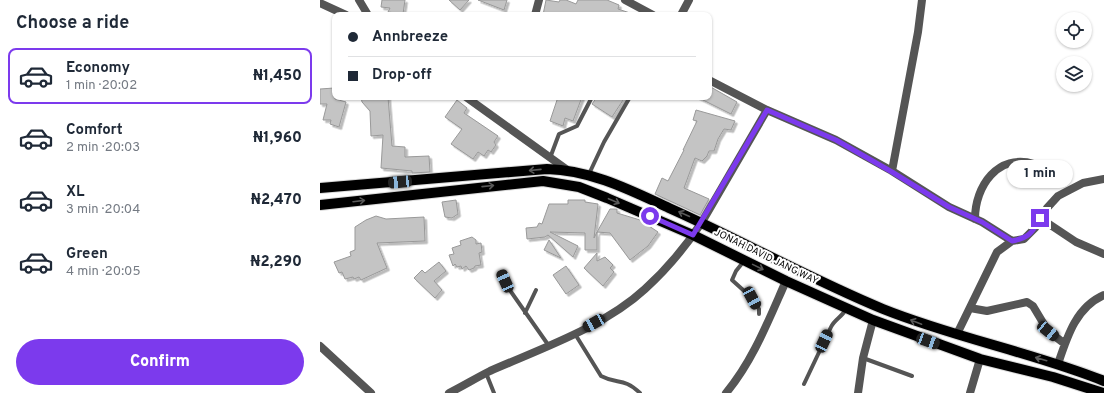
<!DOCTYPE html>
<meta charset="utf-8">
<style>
body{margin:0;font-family:Overpass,sans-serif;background:#f2f2f3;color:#1f2937;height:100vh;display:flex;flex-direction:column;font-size:15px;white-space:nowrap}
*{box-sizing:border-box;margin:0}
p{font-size:13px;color:#747a83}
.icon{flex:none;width:22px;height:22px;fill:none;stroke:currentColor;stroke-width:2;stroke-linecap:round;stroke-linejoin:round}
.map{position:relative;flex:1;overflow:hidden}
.panel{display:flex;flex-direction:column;background:#fff;width:320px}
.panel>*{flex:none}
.guide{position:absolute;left:12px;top:12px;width:380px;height:88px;border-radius:8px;box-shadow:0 1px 3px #0004;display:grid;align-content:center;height:88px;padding:0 16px;background:#fff}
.fabs{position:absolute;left:736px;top:12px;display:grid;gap:8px}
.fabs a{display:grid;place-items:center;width:36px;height:36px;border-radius:50%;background:#fff;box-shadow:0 1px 3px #0004;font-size:20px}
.end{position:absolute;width:18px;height:18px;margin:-9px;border:5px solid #7c3aed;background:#fff;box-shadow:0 0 0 2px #fff}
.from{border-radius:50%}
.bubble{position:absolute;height:28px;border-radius:14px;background:#fff;box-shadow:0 1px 3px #0004;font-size:13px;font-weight:800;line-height:28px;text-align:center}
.car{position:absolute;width:12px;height:24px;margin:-12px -6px;border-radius:5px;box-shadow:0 0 3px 1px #0007;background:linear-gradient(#222 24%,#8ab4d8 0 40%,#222 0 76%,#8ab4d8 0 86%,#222 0)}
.guide b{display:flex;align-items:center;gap:14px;height:38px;font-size:15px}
.guide b+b{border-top:1px solid #e0e1e3}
.guide i{width:10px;height:10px;background:#1f2937}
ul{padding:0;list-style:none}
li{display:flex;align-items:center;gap:12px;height:56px;margin:0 8px 6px;padding:0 8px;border:2px solid transparent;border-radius:8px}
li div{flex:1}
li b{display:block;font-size:15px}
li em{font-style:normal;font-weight:800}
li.active{border-color:#7c3aed}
li>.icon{width:36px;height:36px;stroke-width:1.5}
h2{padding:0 16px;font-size:18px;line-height:48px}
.primary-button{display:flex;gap:8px;margin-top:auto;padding:8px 16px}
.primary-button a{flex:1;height:46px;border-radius:24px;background:#7c3aed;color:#fff;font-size:16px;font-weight:800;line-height:46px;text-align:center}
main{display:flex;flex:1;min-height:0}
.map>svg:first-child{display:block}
.building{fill:#c4c4c4;stroke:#999;filter:url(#shadow)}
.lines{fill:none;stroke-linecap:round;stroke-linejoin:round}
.primary-casing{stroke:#dbdbdb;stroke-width:12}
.service{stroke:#555;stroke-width:4}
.minor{stroke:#555;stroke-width:8}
.tertiary{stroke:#555;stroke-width:8}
.primary{stroke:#000;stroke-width:10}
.oneway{stroke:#595959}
.route{stroke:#7c3aed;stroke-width:5}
.labels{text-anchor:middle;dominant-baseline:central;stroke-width:4;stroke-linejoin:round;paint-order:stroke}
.street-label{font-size:10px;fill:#000;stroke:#fff}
</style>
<main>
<section class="panel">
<h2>Choose a ride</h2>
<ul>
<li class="active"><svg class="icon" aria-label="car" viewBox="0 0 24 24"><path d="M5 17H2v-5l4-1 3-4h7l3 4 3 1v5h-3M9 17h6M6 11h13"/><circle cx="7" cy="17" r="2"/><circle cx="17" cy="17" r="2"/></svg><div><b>Economy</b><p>1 min · 20:02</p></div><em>₦1,450</em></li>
<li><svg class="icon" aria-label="car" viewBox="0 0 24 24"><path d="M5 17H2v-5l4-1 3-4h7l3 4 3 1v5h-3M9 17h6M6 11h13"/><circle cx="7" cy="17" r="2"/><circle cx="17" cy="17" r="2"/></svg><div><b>Comfort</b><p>2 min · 20:03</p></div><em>₦1,960</em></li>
<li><svg class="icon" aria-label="car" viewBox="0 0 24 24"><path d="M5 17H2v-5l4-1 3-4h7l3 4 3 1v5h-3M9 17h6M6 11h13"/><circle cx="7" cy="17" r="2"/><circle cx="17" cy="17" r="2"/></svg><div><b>XL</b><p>3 min · 20:04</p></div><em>₦2,470</em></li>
<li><svg class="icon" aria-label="car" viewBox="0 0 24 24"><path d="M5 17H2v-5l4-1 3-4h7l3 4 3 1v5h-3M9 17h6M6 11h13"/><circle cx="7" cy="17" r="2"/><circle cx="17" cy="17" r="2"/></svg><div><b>Green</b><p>4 min · 20:05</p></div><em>₦2,290</em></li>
</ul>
<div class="primary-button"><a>Confirm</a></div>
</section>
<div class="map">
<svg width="784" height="393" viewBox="0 0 784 393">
<defs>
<filter id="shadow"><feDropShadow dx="2.5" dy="2.5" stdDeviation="0" flood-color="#0004"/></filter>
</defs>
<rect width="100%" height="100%" fill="#fff"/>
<path class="building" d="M62 0H85L83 14 68 12 70 8 61 7Z
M129 0H149L140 10Z
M158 0H187L184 10Z
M226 0 239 2 240 0H246L256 4 258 0H287L299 5 298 9 313 14 223 15Z
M389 86 417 102 411 114 377 97H389Z
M14 88 15 99 26 102 19 127 10 124 11 120H3L7 104H0V89Z
M41 97H68L72 146 85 147V157L109 156 110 172 92 173V171L61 168 63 135 51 136 50 111 42 102Z
M238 97H262L253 121 245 118 243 126 230 121Z
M277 97H305L292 117 272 104Z
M137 100 147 108 144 113 178 136 174 142 176 145 171 152 168 150 164 156 158 152 153 159 131 144 142 129 125 117Z
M376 110 415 121 411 130 404 129 398 139 394 151H389L387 156 382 161 375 158 364 188 389 199 380 215 335 194 342 178 348 181 364 150H363L377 121 373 120Z
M136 200 138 214 132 218 125 217 122 202Z
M248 200H265V202L278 204 274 238 277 232V250H265V233L230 232 258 246 253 257 228 235 225 237 207 239 206 228 217 227 219 223 222 224 229 204H248Z
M290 209H297V213L320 220 338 232 328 246 310 260 290 233 277 232Z
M56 216 66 219 104 217 105 241 57 243 67 268 41 280 39 277 34 279 33 277 25 279 22 272 19 273 14 262 31 256 30 252 35 250V227L46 220Z
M152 237 156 240V244L161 243 162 252 159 253 161 265 155 266 154 268 149 270 146 266 142 269 141 266 137 267 135 264 133 266 129 255 134 254 132 248 141 245 140 241Z
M229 240 241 258 224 250Z
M277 253V261L285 257 293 265 290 268 294 272 283 286 264 268Z
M119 262 126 271 114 281 122 290 115 298 94 278 102 270 105 273Z
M246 266 259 285 246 294 233 275Z"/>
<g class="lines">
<defs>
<path id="primary" d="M0 188 227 169C271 170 310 190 349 208 421 240 490 279 563 309 635 338 712 352 784 381
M0 205 223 181 259 187 287 198 373 235 466 281 553 320 660 359 733 377 783 393"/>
</defs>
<use href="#primary" class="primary-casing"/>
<path class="service" d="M230 158 239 134 257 126 272 97
M269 174 284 142 310 97
M424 261 416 271 412 280 432 298 439 309V314
M182 273 189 289 229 346
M205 313 216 290
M255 334 281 376C298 385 303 377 320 393
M543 358 592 376
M166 373 174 393
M484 384 511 327C515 319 522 317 526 309"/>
<path class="minor" d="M305 0 333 15
M0 3 26 15
M215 15 219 0
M361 15 369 0
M389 80 447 110 516 140 572 171 629 207 662 222 692 241
M572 171 598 32 602 0
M720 218 756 242 784 254
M655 219C655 186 678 153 714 164
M382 222 447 110
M650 308 667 311 707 302 713 306 728 331 745 344
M637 334 677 252 692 241 704 239 715 228 727 208 738 196 763 183 784 179
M0 346 51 393
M738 364C747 337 756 307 784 295
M406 393C433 361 449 319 466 281
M538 393 543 358 553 320
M650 393 660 359"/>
<path class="tertiary" d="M39 0 48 15
M146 97 246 169
M129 393C143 386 156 378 170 371 220 349 284 327 325 289 346 270 366 246 382 222"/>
<use href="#primary" class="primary"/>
</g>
<defs><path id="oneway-shaft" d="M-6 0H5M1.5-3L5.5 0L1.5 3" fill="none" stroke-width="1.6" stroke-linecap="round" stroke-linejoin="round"/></defs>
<g class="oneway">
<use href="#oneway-shaft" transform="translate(215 170) rotate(174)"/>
<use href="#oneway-shaft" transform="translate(168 186) rotate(-6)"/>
<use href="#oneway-shaft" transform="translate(39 201) rotate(-7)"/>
<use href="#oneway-shaft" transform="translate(294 201) rotate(23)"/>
<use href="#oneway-shaft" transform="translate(364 214) rotate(-156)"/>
<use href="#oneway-shaft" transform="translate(438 267) rotate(26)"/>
<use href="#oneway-shaft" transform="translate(596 322) rotate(-159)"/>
<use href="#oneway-shaft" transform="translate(721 359) rotate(-164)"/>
</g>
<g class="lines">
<path class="route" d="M330 216 373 235 447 110 516 140 572 172 629 207 662 222 692 241C708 238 713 233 720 218"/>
</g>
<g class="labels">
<g class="street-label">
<text transform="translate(446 257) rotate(26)">JONAH DAVID JANG WAY</text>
</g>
</g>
</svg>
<div class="fabs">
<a><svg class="icon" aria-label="locate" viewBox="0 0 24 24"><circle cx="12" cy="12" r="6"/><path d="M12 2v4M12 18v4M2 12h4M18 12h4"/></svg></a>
<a><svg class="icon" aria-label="layers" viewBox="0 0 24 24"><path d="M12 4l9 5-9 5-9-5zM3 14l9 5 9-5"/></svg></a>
</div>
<i class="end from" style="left:330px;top:216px"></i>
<i class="end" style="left:720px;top:218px"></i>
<div class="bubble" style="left:687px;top:160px;width:66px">1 min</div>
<i class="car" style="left:80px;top:182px;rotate:265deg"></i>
<i class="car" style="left:185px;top:281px;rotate:336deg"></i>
<i class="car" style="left:432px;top:298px;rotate:152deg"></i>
<i class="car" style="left:274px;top:323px;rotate:241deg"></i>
<i class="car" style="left:728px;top:331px;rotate:129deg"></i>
<i class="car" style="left:504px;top:341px;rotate:25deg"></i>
<i class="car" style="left:608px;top:341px;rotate:110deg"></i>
<div class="guide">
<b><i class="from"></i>Annbreeze</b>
<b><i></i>Drop-off</b>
</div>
</div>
</main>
